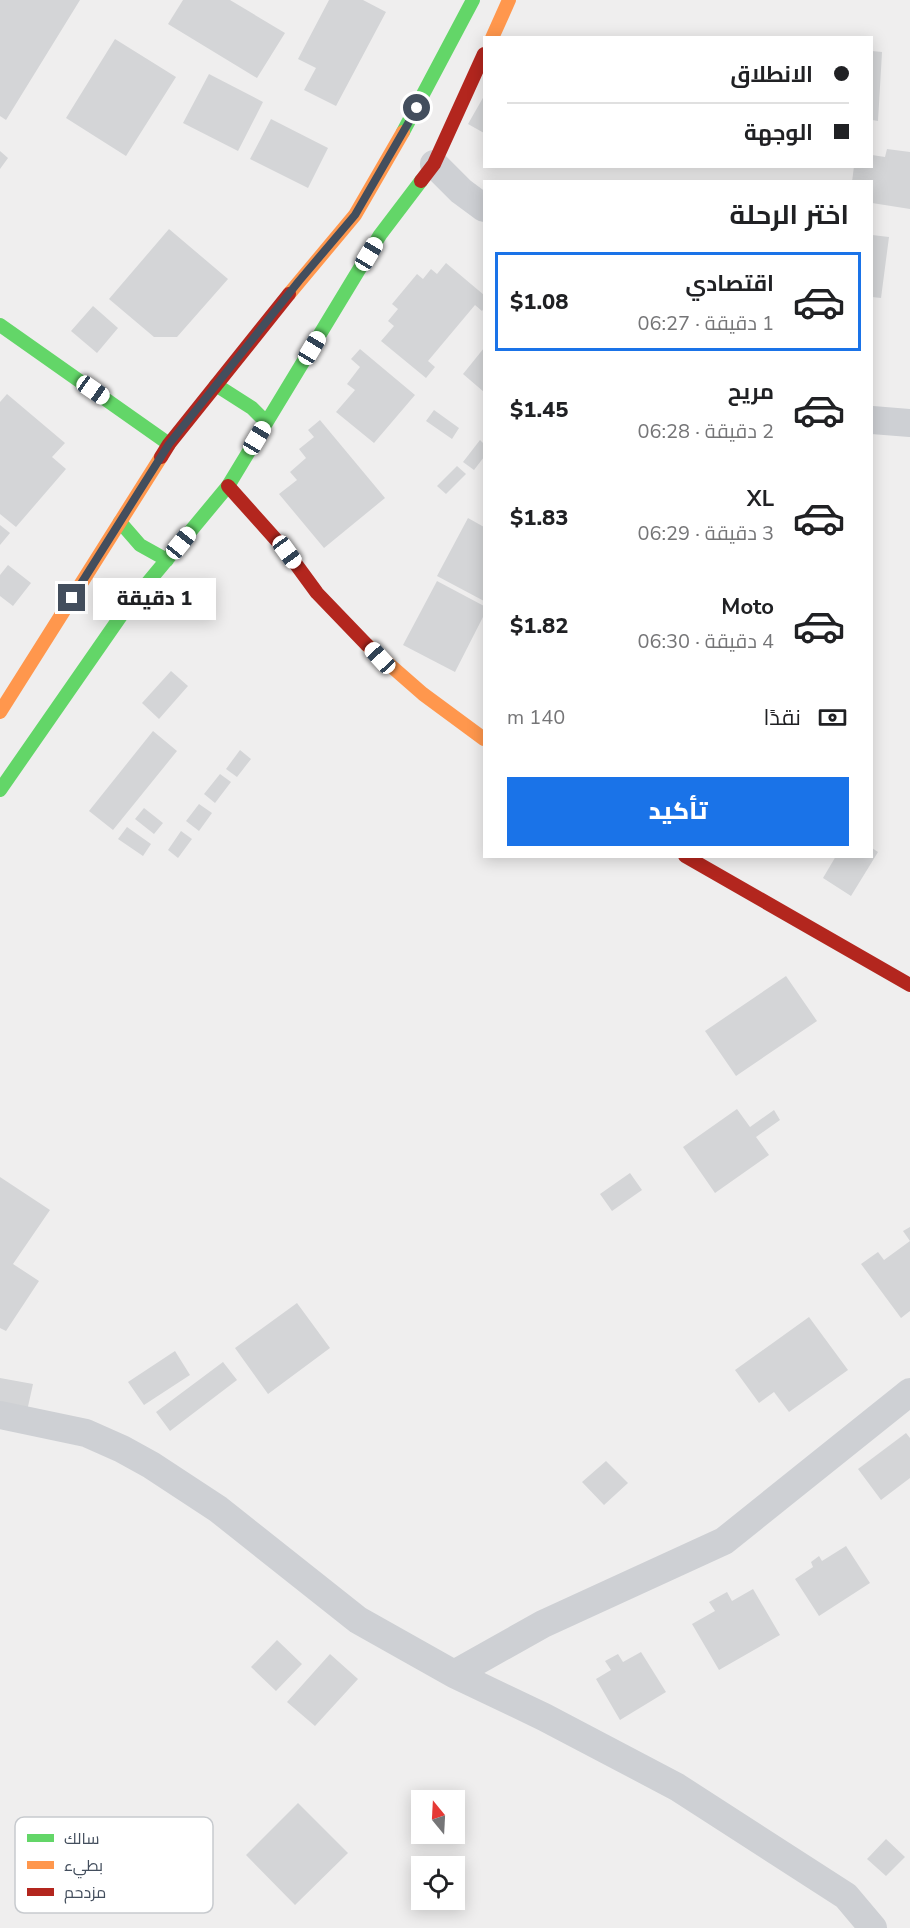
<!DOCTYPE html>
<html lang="ar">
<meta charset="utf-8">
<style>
body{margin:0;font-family:"Nunito Sans",Cairo,sans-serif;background:#f6f6f6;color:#202124;direction:rtl;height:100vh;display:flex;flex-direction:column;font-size:22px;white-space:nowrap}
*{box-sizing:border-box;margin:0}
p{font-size:20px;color:#757577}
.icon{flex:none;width:33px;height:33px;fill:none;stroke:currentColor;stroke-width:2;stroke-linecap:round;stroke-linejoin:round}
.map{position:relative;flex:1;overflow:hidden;direction:ltr}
.details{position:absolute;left:483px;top:180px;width:390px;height:678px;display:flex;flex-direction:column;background:#fff;border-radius:0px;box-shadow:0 3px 15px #0003;direction:rtl}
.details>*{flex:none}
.top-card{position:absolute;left:483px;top:36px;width:390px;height:132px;border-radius:0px;box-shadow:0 3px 15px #0003;direction:rtl;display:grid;align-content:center;height:132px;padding:0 24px;background:#fff}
.needle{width:39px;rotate:342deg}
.buttons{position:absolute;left:411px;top:1790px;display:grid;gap:12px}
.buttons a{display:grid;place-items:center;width:54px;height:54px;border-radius:0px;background:#fff;box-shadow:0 3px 15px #0003;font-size:30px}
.end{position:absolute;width:27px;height:27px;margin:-14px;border:8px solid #434e5d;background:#fff;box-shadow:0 0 0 3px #fff}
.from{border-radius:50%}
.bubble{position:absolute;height:42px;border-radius:0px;background:#fff;box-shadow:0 3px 15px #0003;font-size:20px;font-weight:800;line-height:42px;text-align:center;direction:rtl}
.car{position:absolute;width:18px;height:36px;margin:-18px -9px;border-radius:8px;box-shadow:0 0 4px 2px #0007;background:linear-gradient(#fff 24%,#345 0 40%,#fff 0 76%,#345 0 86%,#fff 0)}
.top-card b{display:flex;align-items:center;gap:21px;height:57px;font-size:22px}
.top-card b+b{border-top:2px solid #e0e0e0}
.top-card i{width:15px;height:15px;background:#202124}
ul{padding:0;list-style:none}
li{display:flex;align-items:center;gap:18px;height:99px;margin:0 12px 9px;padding:0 12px;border:3px solid transparent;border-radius:0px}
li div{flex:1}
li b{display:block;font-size:22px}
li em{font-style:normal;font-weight:800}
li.active{border-color:#1a73e8}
li>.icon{width:54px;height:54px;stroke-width:1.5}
h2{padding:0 24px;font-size:27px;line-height:72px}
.pay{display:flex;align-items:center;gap:15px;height:66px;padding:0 24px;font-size:22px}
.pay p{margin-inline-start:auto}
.cta{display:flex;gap:12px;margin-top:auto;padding:12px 24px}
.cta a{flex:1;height:69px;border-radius:0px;background:#1a73e8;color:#fff;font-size:24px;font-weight:800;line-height:69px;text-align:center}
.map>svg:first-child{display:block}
.building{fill:#d4d5d7}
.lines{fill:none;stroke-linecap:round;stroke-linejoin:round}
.street{stroke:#ced0d4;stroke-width:28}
.fast{stroke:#63d668;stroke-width:14}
.slow{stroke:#ff974d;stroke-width:14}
.jam{stroke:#b3261e;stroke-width:14}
.route{stroke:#434e5d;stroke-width:8}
.key{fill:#fff;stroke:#c7cace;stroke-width:1.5}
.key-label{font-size:16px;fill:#434e5d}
</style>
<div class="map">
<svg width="910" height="1928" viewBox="0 0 910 1928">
<rect width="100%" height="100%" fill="#efeeee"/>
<path class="building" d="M0 0H80L6 120 0 116Z
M183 0H230L285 33 257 78 168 24Z
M329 0H363L386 12 336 106 304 90 316 68 298 59Z
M115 39 176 77 126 156 66 118Z
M872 51 882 52 878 121 872 120Z
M209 74 263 102 238 151 183 123Z
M484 96V133L468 124Z
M271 119 328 148 308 188 250 159Z
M887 149 910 152V209L872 203V182H852L854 166H872V155L885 157Z
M0 151 8 158 0 169Z
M169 229 228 279 177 337H154L109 299Z
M872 235 889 237 881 298 872 297Z
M446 263 484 295V308L482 311 475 305 428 361 435 367 426 378 381 341 394 326 388 321 398 309 392 304 417 274 423 279 431 269 437 274Z
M93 306 118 328 97 353 71 331Z
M484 348V392L463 374Z
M360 349 415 395 374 443 336 412 355 390 347 384 360 367 351 359Z
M7 394 65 443 52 457 66 469 16 527 0 514V402Z
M434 410 459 428 452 439 426 421Z
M320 420 385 498 324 548 279 494 297 480 290 472 306 458 299 449 314 437 308 430Z
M480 440 484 444V457L474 470 463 462Z
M457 466 466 474 446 494 437 486Z
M468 518 484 527V601L437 576Z
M0 525 10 533 0 545Z
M8 565 31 583 13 606 0 596V575Z
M437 581 484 606V615L455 672 403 645Z
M171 671 188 686 159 719 142 703Z
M153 731 177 751 113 830 89 811Z
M240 750 251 759 237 777 226 769Z
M220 774 231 782 215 803 204 794Z
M199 804 212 813 199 831 186 821Z
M144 808 163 823 154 834 135 819Z
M127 827 151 844 143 856 118 839Z
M181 831 192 839 178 858 168 850Z
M872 848 878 852 851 896 823 878 836 856H872Z
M786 976 817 1021 736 1076 705 1031Z
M737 1109 750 1127 774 1110 780 1120 756 1137 769 1155 715 1193 683 1147Z
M630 1173 642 1190 612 1211 600 1194Z
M0 1177 50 1210 13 1264 39 1281 6 1331 0 1328Z
M910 1227V1311L901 1318 861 1264 878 1252 884 1260 910 1241 903 1231Z
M297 1303 330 1348 268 1394 235 1348Z
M809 1317 848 1370 789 1412 774 1392 759 1403 735 1370Z
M175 1351 190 1375 144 1405 128 1382Z
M223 1362 237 1380 170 1431 156 1412Z
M0 1378 33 1384 27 1411 0 1406Z
M906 1433 910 1438V1478L881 1500 858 1469Z
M606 1461 628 1483 604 1505 582 1482Z
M846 1546 870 1583 819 1616 795 1579 813 1567 811 1562 819 1556 822 1561Z
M753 1589 780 1635 719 1670 692 1624 715 1611 709 1602 727 1592 732 1601Z
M277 1640 302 1664 276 1691 251 1667Z
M641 1652 666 1692 620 1720 596 1679 611 1670 605 1661 618 1654 623 1662Z
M330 1654 358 1679 315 1726 287 1702Z
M298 1803 348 1853 295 1905 246 1855Z
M886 1839 905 1857 886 1876 867 1859Z"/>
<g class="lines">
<path class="street" d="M434 164 461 191 484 208
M872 420 910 423
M0 1415 86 1433 122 1449 151 1465 218 1509 358 1620 454 1674 544 1717 677 1787 846 1896 873 1928
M454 1674 543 1624 724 1541 910 1392"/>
<path class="fast" d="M403 132 473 0
M0 325 169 444
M216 385 252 408 266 422
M120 522 140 545 167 560
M0 790 125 610 228 486 380 235 421 181"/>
<path class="slow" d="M492 38 509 0
M289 294 355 215 403 132
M367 645 423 694 484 739
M0 712 161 457"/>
<path class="jam" d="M421 181 434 164 484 54
M161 457 169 444 289 294
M228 486 287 552 317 593 367 645
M685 856 910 985"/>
</g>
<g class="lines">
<path class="route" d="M72 598 169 444 299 281 355 215 417 108"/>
</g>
<rect x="15" y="1817" width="198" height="96" rx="9" class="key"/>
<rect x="27" y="1834" width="27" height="8" fill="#63d668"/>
<rect x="27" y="1861" width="27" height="8" fill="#ff974d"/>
<rect x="27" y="1888" width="27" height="8" fill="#b3261e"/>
<g class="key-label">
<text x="64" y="1844">سالك</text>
<text x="64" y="1871">بطيء</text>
<text x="64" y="1898">مزدحم</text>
</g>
</svg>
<div class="buttons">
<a><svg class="needle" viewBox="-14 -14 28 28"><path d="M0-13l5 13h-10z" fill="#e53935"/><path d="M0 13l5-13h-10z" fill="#757577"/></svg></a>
<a><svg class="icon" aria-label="locate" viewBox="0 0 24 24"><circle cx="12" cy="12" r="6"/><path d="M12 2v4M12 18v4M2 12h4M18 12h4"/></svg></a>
</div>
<i class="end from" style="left:417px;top:108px"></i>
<i class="end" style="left:72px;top:598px"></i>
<div class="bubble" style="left:93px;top:578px;width:123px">1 دقيقة</div>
<i class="car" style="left:369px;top:254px;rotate:31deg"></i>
<i class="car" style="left:312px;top:348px;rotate:31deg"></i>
<i class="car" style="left:93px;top:390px;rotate:125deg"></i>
<i class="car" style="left:257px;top:438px;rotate:31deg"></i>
<i class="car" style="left:181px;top:543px;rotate:39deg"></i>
<i class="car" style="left:287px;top:552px;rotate:144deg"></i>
<i class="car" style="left:380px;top:658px;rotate:317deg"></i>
<div class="top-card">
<b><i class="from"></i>الانطلاق</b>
<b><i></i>الوجهة</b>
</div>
<section class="details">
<h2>اختر الرحلة</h2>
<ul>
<li class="active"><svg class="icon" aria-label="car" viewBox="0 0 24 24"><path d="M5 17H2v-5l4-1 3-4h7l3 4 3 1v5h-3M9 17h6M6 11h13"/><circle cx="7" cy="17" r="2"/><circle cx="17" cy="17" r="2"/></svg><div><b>اقتصادي</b><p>1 دقيقة · 06:27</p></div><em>$1.08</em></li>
<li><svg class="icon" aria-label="car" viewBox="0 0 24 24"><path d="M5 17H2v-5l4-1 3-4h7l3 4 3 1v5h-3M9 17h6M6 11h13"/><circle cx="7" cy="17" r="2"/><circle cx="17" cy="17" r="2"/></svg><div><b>مريح</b><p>2 دقيقة · 06:28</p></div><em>$1.45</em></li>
<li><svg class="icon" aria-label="car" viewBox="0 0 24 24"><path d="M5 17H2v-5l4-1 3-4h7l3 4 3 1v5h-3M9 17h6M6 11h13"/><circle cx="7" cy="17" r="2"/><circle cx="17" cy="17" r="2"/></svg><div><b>XL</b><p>3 دقيقة · 06:29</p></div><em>$1.83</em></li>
<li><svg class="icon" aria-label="car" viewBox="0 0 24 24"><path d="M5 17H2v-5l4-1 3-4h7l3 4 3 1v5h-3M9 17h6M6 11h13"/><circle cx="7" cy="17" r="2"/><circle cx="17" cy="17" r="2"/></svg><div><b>Moto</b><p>4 دقيقة · 06:30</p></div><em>$1.82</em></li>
</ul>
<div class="pay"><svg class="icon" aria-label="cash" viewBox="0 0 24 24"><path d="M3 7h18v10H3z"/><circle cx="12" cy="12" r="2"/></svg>نقدًا<p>140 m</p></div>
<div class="cta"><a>تأكيد</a></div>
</section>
</div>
